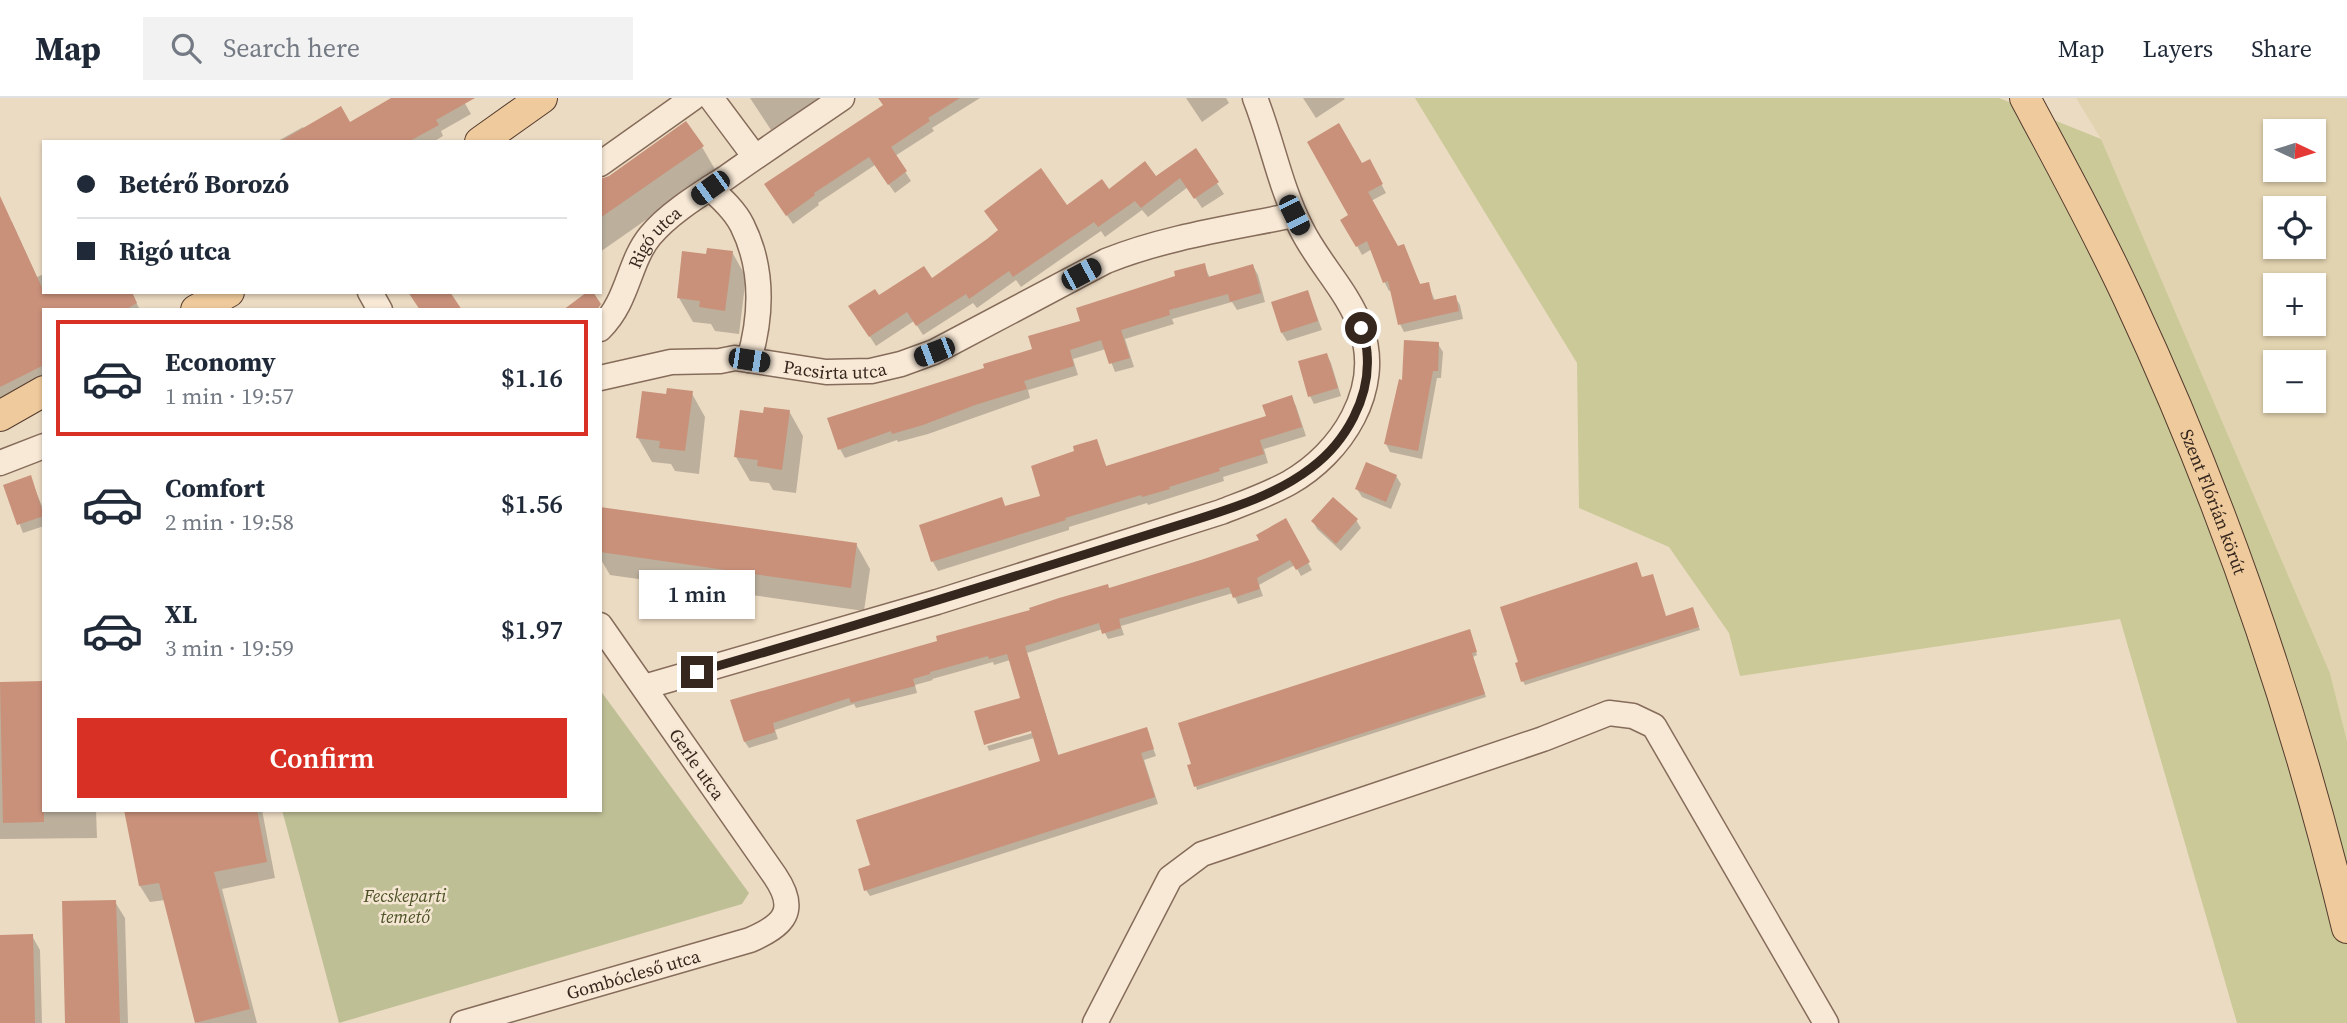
<!DOCTYPE html>
<meta charset="utf-8">
<style>
body{margin:0;font-family:"Source Serif 4",serif;background:#f2f2f3;color:#1f2937;height:100vh;display:flex;flex-direction:column;font-size:26px;white-space:nowrap}
*{box-sizing:border-box;margin:0}
p{font-size:23px;color:#747a83}
.icon{flex:none;width:38px;height:38px;fill:none;stroke:currentColor;stroke-width:2;stroke-linecap:round;stroke-linejoin:round}
.map{position:relative;flex:1;overflow:hidden}
.drawer{position:absolute;left:42px;top:210px;width:560px;height:504px;display:flex;flex-direction:column;background:#fff;border-radius:0px;box-shadow:0 2px 5px #0004}
.drawer>*{flex:none}
.guide{position:absolute;left:42px;top:42px;width:560px;height:154px;border-radius:0px;box-shadow:0 2px 5px #0004;display:grid;align-content:center;height:154px;padding:0 35px;background:#fff}
.needle{width:46px;rotate:94deg}
.tools{position:absolute;left:2263px;top:21px;display:grid;gap:14px}
.tools a{display:grid;place-items:center;width:63px;height:63px;border-radius:0px;background:#fff;box-shadow:0 2px 5px #0004;font-size:35px}
.end{position:absolute;width:32px;height:32px;margin:-16px;border:9px solid #36271e;background:#fff;box-shadow:0 0 0 4px #fff}
.from{border-radius:50%}
.bubble{position:absolute;height:49px;border-radius:0px;background:#fff;box-shadow:0 2px 5px #0004;font-size:23px;font-weight:600;line-height:49px;text-align:center}
.car{position:absolute;width:21px;height:42px;margin:-21px -10px;border-radius:9px;box-shadow:0 0 5px 2px #0007;background:linear-gradient(#222 24%,#8ab4d8 0 40%,#222 0 76%,#8ab4d8 0 86%,#222 0)}
.guide b{display:flex;align-items:center;gap:24px;height:66px;font-size:26px}
.guide b+b{border-top:2px solid #e0e1e3}
.guide i{width:18px;height:18px;background:#1f2937}
ul{padding:12px 0 0;list-style:none}
li{display:flex;align-items:center;gap:21px;height:116px;margin:0 14px 10px;padding:0 21px;border:4px solid transparent;border-radius:0px}
li div{flex:1}
li b{display:block;font-size:26px}
li em{font-style:normal;font-weight:600}
li.active{border-color:#d93025}
li>.icon{width:63px;height:63px;stroke-width:1.5}
.primary-button{display:flex;gap:14px;margin-top:auto;padding:14px 35px}
.primary-button a{flex:1;height:80px;border-radius:0px;background:#d93025;color:#fff;font-size:28px;font-weight:600;line-height:80px;text-align:center}
header{display:flex;align-items:center;gap:42px;box-sizing:border-box;height:98px;padding:0 35px;background:#fff;border-bottom:2px solid #e0e1e3}
header strong{font-size:33px}
nav{display:flex;gap:38px;margin-inline-start:auto;font-size:24px}
.search{width:490px;height:63px;background:#f2f2f3;display:flex;align-items:center;gap:18px;box-sizing:border-box;padding:0 24px;border-radius:0px;color:#747a83;font-size:26px}
.map>svg:first-child{display:block}
.farmland{fill:#e2d3b0;fill-rule:evenodd}
.green{fill:#cac997}
.cemetery{fill:#bfbf96}
.shadow{fill:#0003}
.building{fill:#c9917a}
.lines{fill:none;stroke-linecap:round;stroke-linejoin:round}
.minor-casing{stroke:#866c5a;stroke-width:27}
.major-casing{stroke:#543b2e;stroke-width:32}
.minor{stroke:#f8e9d6;stroke-width:24}
.major{stroke:#efca9c;stroke-width:30}
.route{stroke:#36271e;stroke-width:9}
.labels{text-anchor:middle;dominant-baseline:central;stroke-width:5;stroke-linejoin:round;paint-order:stroke}
.street-label{font-size:18px;fill:#36271e;stroke:#f4e6d2}
.park-label{font-size:18px;font-style:italic;fill:#4c5225;stroke:#f4e6d2}
</style>
<header>
<strong>Map</strong>
<div class="search"><svg class="icon" aria-label="search" viewBox="0 0 24 24"><circle cx="10" cy="10" r="6"/><path d="M15 15l6 6"/></svg>Search here</div>
<nav><a>Map</a><a>Layers</a><a>Share</a></nav>
</header>
<div class="map">
<svg width="2347" height="925" viewBox="0 0 2347 925">
<rect width="100%" height="100%" fill="#ecdbc3"/>
<path class="farmland" d="M2076 0H2347V643L2330 575 2101 41ZM2275 33H2314V72H2275ZM2275 110H2314V149H2275ZM2275 187H2314V226H2275ZM2275 264H2314V303H2275Z"/>
<path class="green" d="M1415 0H1999L2101 41 2330 575 2347 643V925H2237L2120 521 1740 578 1729 535 1669 449 1579 410 1577 265Z"/>
<path class="cemetery" d="M600 592 749 795 742 806 339 925 282 712H600Z"/>
<path class="shadow" d="M394 0H466L463 2 471 16 441 33 443 38 433 44H276L303 29 304 31 350 26Z
M750 0H819L771 32Z
M888 0H980L932 30 934 33 895 58 911 83 895 95 875 67 818 105 819 107 793 126 772 96 885 8Z
M1186 0H1226L1229 5 1202 24Z
M1303 0H1344L1345 1 1316 20Z
M702 49 716 73 600 154V82Z
M1196 53 1224 96 1202 110 1188 89 1148 119 1142 112 1105 139 1101 133 1021 189 1016 182 977 210 973 205 923 237 914 223 876 248 857 219 879 200 931 183 1067 109 1108 93 1155 80Z
M1369 63 1386 95 1371 103 1397 150 1403 148 1421 188 1428 186 1435 203 1455 199 1460 207 1463 221 1404 234 1400 226 1392 192 1389 193 1385 185 1372 151 1362 157 1343 122 1350 118 1362 67Z
M0 114 12 124 37 179 44 176V194H131L140 212H44V283L0 305Z
M732 154 746 179 739 236 715 233 711 226 693 224 679 200 707 158Z
M1204 167 1210 180 1253 168 1258 177 1265 204 1237 212 1232 204 1172 221 1174 226 1125 241 1134 269 1115 274 1106 251 1073 261 1078 277 1028 292 1030 300 928 336 898 344 897 342 845 360 840 351 987 271 1034 252 1083 224Z
M1308 194 1322 232 1287 243 1282 235Z
M1438 246 1443 254 1441 280H1437L1422 361 1390 354 1386 346 1404 284Z
M1327 257 1331 265 1341 298 1314 306 1310 298Z
M691 294 705 319 699 376 675 373 671 366 652 364 638 340 667 298Z
M1291 299 1296 308 1306 338 1264 351 1268 365 1223 379 1224 383 1148 407 1147 405 1069 429V432L938 473 933 464 921 428 1001 401 1006 410 1043 399 1076 354 1096 343 1107 370 1268 319Z
M789 313 803 338 796 395 773 392 769 385 750 383 736 359Z
M1396 378 1401 386 1391 411 1362 399 1357 391Z
M30 379 44 413V428L23 435 5 388Z
M1356 422 1361 430 1341 453 1317 431 1313 423Z
M1285 423 1312 472 1301 478 1295 467 1259 487 1263 498 1238 506 1233 495 1121 528 1124 537 1108 541 1103 531 1027 555 1059 659 1146 631 1156 658 1144 662 1158 706 870 798 866 792 872 768 1042 664 1034 640 989 653 987 648 1039 633 1022 601 1010 562 994 567 993 564 932 581 933 582 915 587 917 595 856 610 854 606 775 632 778 641 749 650 745 644 732 603 940 544 1262 443Z
M600 425 856 446 870 471 864 513 610 477 600 460Z
M1694 515 1700 532 1525 587 1523 583 1666 519Z
M1471 537 1477 557 1473 559 1486 599 1197 692 1196 688Z
M0 585H44V712H96L97 740 0 741Z
M126 712H262L275 780 222 791 257 925H197L165 802 150 804 140 788Z
M115 804 125 820 128 925H67Z
M32 838 40 852 42 925H0V839Z"/>
<path class="building" d="M391 0H475L436 22 439 27 408 44H279L341 8 350 24Z
M878 0H960L928 20 930 23 891 49 907 73 888 87 869 59 814 95 815 97 786 118 764 86 883 7Z
M686 23 704 48 600 120V81L609 78Z
M1339 25 1362 65 1370 61 1383 86 1368 94 1398 148 1404 146 1420 186 1429 184 1433 202 1456 197 1459 213 1398 227 1388 183 1383 185 1367 143 1356 149 1340 122 1348 117 1307 44Z
M1196 50 1219 84 1194 101 1180 80 1141 110 1135 103 1098 129 1094 124 1013 179 1009 173 969 201 966 196 916 228 907 214 869 239 848 208 875 191 879 197 924 168 932 180 987 141 998 132 984 113 1041 70 1067 107 1102 81 1109 91 1145 63 1156 78Z
M0 98 44 194H132L137 205 125 212H44V267L0 289Z
M707 150 733 153 725 213 699 209 700 203 677 200 682 153 706 156Z
M1205 165 1208 179 1253 166 1261 195 1230 204 1228 196 1169 212 1170 217 1121 232 1130 260 1109 266 1101 242 1070 252 1074 268 1024 283 1027 291 975 307 923 327 892 336 891 333 838 352 827 320 984 270 983 266 1032 251 1028 238 1080 223 1076 210 1175 178 1174 173Z
M1308 192 1318 223 1281 235 1271 204Z
M408 194H450L462 212H420Z
M587 194H593L601 206 597 212H563Z
M1404 242 1439 244 1438 273H1433L1418 353 1384 346 1399 281 1402 282Z
M1327 255 1338 290 1308 299 1298 263Z
M667 290 693 293 685 353 659 350 660 343 636 340 642 293 666 296Z
M1292 297 1302 329 1260 342 1264 356 1219 370 1220 373 1169 389 1170 391 1142 399 1141 397 1065 420 1066 422 931 464 919 427 1002 399 1005 408 1040 398 1031 368 1074 353 1073 348 1097 341 1106 368 1266 318 1262 307Z
M764 309 790 312 782 372 757 368 758 362 734 359 740 312 763 315Z
M1366 364 1397 377 1386 404 1355 391Z
M31 377 44 418 17 427 3 387Z
M1333 399 1358 421 1336 446 1311 423Z
M600 409 857 445 851 490 600 454Z
M1286 420 1310 464 1296 472 1290 462 1257 480 1260 491 1233 500 1229 489 1119 521 1121 530 1102 536 1099 525 1025 548 1058 657 1147 629 1154 651 1141 655 1155 699 864 793 858 771 870 767 856 722 1040 663 1031 633 984 647 974 613 1020 600 1007 556 989 561 988 558 930 574V576L913 581 915 588 851 605 849 600 773 625 775 634 744 644 730 602 937 543 936 538 1030 512 1029 510 1059 500 1108 486 1109 490 1201 462 1259 442 1256 437Z
M1637 464 1642 479 1653 476 1666 518 1693 509 1699 529 1521 584 1515 565 1518 564 1500 509Z
M1470 531 1477 554 1472 555 1485 596 1194 689 1187 667 1191 666 1178 625Z
M44 583V724L3 725 0 584Z
M124 712H257L267 764 214 774 250 911 195 925 159 785 139 788Z
M116 802 120 925H65L62 803Z
M33 836 35 925H0V837Z"/>
<g class="lines">
<defs>
<g id="minor">
<path d="M711 0 755 59"/>
<path d="M600 66 693 0"/>
<path d="M710 90C722 101 735 113 742 127 764 171 762 217 749 262"/>
<path d="M370 194 380 212"/>
<path id="s1" d="M600 231C629 202 628 165 650 138 670 114 701 96 727 79 765 52 804 26 842 0"/>
<path id="s2" d="M600 280 671 264 720 263 735 260 826 274 871 273 901 266 934 254 1106 163C1166 139 1231 130 1294 117"/>
<path d="M0 365 44 348"/>
<path d="M644 589 937 504 1221 414C1244 405 1267 397 1289 385 1342 355 1383 291 1361 230 1348 193 1318 165 1301 130 1280 89 1272 43 1255 0"/>
<path id="s3" d="M463 925 750 842C785 827 798 812 775 778L600 527"/>
<path d="M1095 925 1170 780 1202 756 1543 641 1609 615 1633 618 1654 628 1826 925"/>
</g>
<g id="major">
<path id="s4" d="M2025 0C2061 67 2097 133 2129 202 2223 403 2295 614 2347 830"/>
<path d="M480 44 542 0"/>
<path d="M196 212 229 194"/>
<path d="M0 318 44 293"/>
</g>
</defs>
<use href="#minor" class="minor-casing"/>
<use href="#major" class="major-casing"/>
<use href="#minor" class="minor"/>
<use href="#major" class="major"/>
</g>
<g class="lines">
<path class="route" d="M697 574C832 535 965 494 1099 452 1131 442 1163 432 1195 422 1236 409 1277 396 1311 370 1346 344 1371 299 1367 255 1367 247 1363 238 1361 230"/>
</g>
<g class="labels">
<g class="street-label">
<text stroke="none"><textPath href="#s1" startOffset="108">Rigó utca</textPath></text>
<text stroke="none"><textPath href="#s2" startOffset="238">Pacsirta utca</textPath></text>
<text stroke="none"><textPath href="#s4" startOffset="446">Szent Flórián körút</textPath></text>
<text transform="translate(697 666) rotate(55)">Gerle utca</text>
<text stroke="none"><textPath href="#s3" startOffset="177">Gombócleső utca</textPath></text>
</g>
<g class="park-label">
<text x="405" y="797">Fecskeparti<tspan x="405" dy="21">temető</tspan></text>
</g>
</g>
</svg>
<div class="tools">
<a><svg class="needle" viewBox="-14 -14 28 28"><path d="M0-13l5 13h-10z" fill="#e53935"/><path d="M0 13l5-13h-10z" fill="#747a83"/></svg></a>
<a><svg class="icon" aria-label="locate" viewBox="0 0 24 24"><circle cx="12" cy="12" r="6"/><path d="M12 2v4M12 18v4M2 12h4M18 12h4"/></svg></a>
<a>+</a>
<a>−</a>
</div>
<i class="end from" style="left:1361px;top:230px"></i>
<i class="end" style="left:697px;top:574px"></i>
<div class="bubble" style="left:639px;top:472px;width:116px">1 min</div>
<i class="car" style="left:710px;top:90px;rotate:234deg"></i>
<i class="car" style="left:1294px;top:117px;rotate:154deg"></i>
<i class="car" style="left:1081px;top:176px;rotate:62deg"></i>
<i class="car" style="left:934px;top:254px;rotate:249deg"></i>
<i class="car" style="left:749px;top:262px;rotate:99deg"></i>
<div class="guide">
<b><i class="from"></i>Betérő Borozó</b>
<b><i></i>Rigó utca</b>
</div>
<section class="drawer">
<ul>
<li class="active"><svg class="icon" aria-label="car" viewBox="0 0 24 24"><path d="M5 17H2v-5l4-1 3-4h7l3 4 3 1v5h-3M9 17h6M6 11h13"/><circle cx="7" cy="17" r="2"/><circle cx="17" cy="17" r="2"/></svg><div><b>Economy</b><p>1 min · 19:57</p></div><em>$1.16</em></li>
<li><svg class="icon" aria-label="car" viewBox="0 0 24 24"><path d="M5 17H2v-5l4-1 3-4h7l3 4 3 1v5h-3M9 17h6M6 11h13"/><circle cx="7" cy="17" r="2"/><circle cx="17" cy="17" r="2"/></svg><div><b>Comfort</b><p>2 min · 19:58</p></div><em>$1.56</em></li>
<li><svg class="icon" aria-label="car" viewBox="0 0 24 24"><path d="M5 17H2v-5l4-1 3-4h7l3 4 3 1v5h-3M9 17h6M6 11h13"/><circle cx="7" cy="17" r="2"/><circle cx="17" cy="17" r="2"/></svg><div><b>XL</b><p>3 min · 19:59</p></div><em>$1.97</em></li>
</ul>
<div class="primary-button"><a>Confirm</a></div>
</section>
</div>
